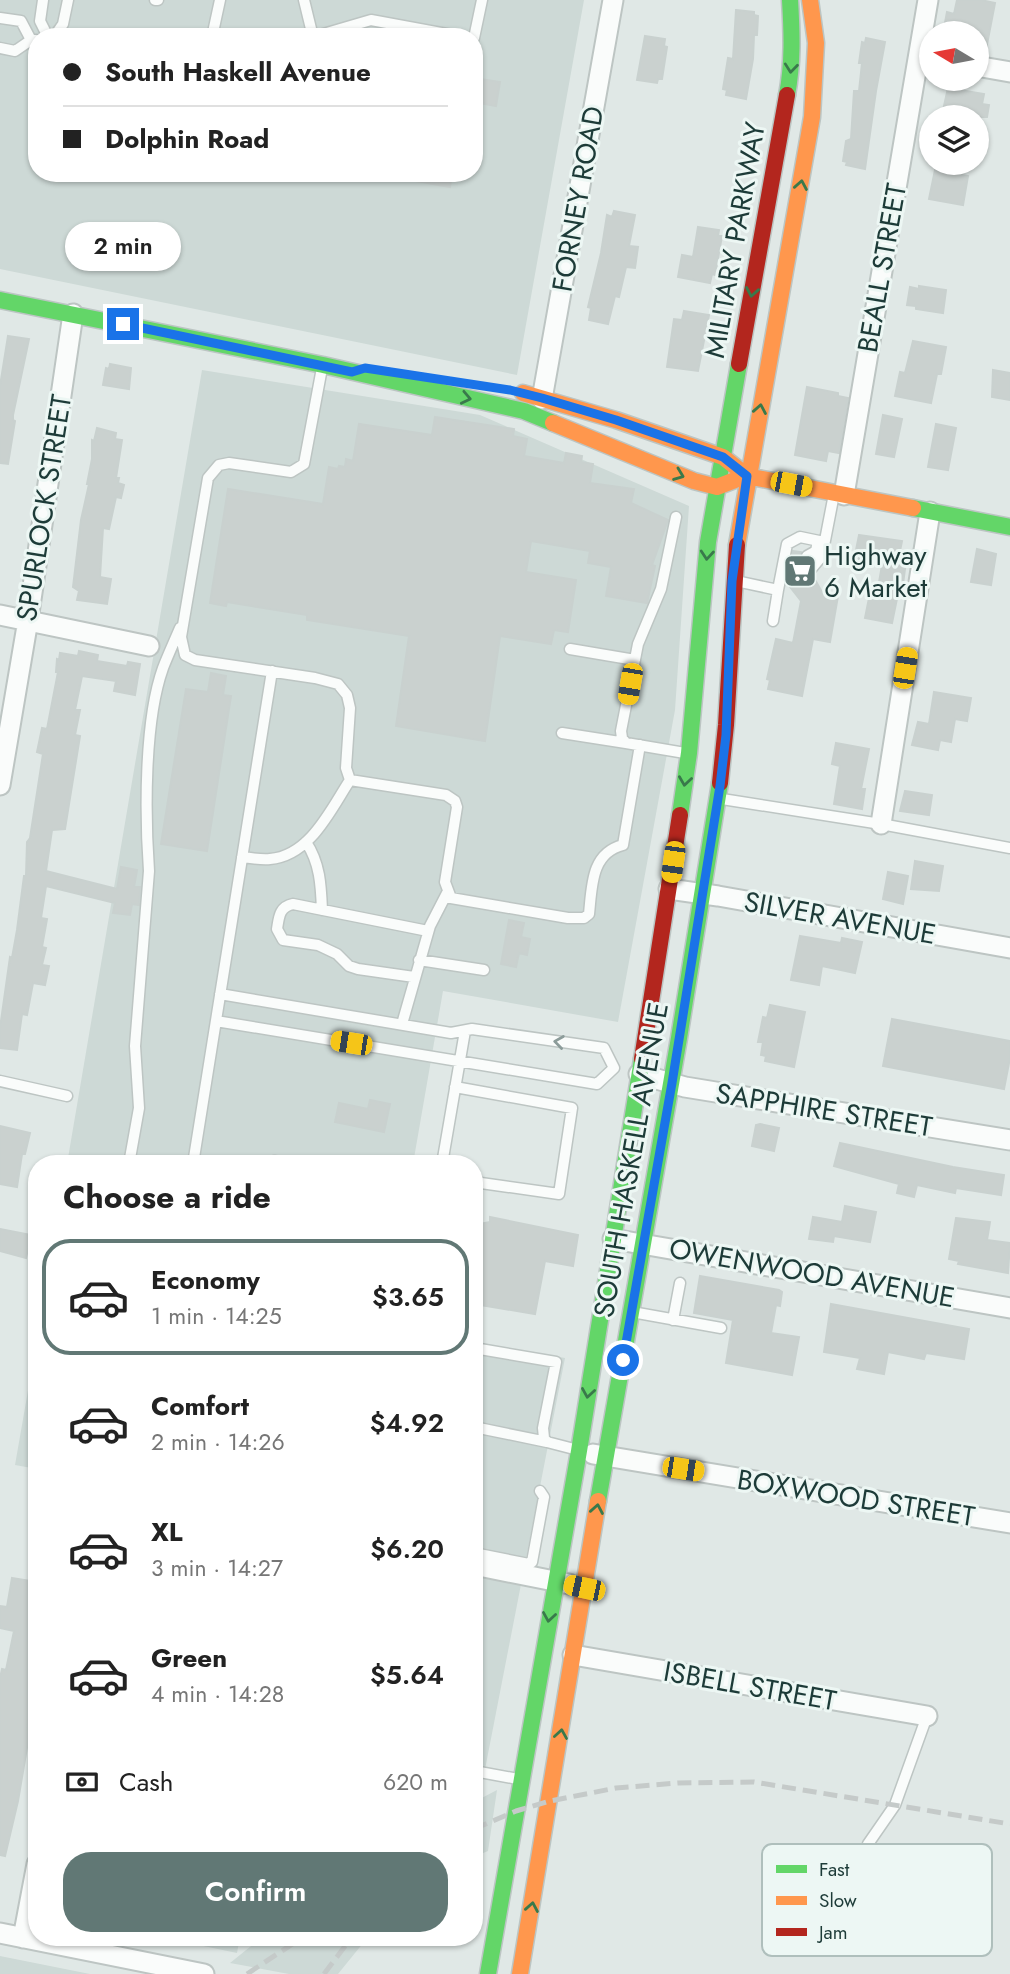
<!DOCTYPE html>
<meta charset="utf-8">
<style>
body{margin:0;font-family:Jost,sans-serif;background:#f2f2f2;color:#222;height:100vh;display:flex;flex-direction:column;font-size:26px;white-space:nowrap}
*{box-sizing:border-box;margin:0}
p{font-size:23px;color:#767676}
.icon{flex:none;width:38px;height:38px;fill:none;stroke:currentColor;stroke-width:2;stroke-linecap:round;stroke-linejoin:round}
.map{position:relative;flex:1;overflow:hidden}
.panel{position:absolute;left:28px;top:1155px;width:455px;height:791px;display:flex;flex-direction:column;background:#fff;border-radius:28px;box-shadow:0 2px 5px #0004}
.panel>*{flex:none}
.banner{position:absolute;left:28px;top:28px;width:455px;height:154px;border-radius:28px;box-shadow:0 2px 5px #0004;display:grid;align-content:center;height:154px;padding:0 35px;background:#fff}
.needle{width:46px;rotate:280deg}
.buttons{position:absolute;left:919px;top:21px;display:grid;gap:14px}
.buttons a{display:grid;place-items:center;width:70px;height:70px;border-radius:50%;background:#fff;box-shadow:0 2px 5px #0004;font-size:35px}
.end{position:absolute;width:32px;height:32px;margin:-16px;border:9px solid #1a73e8;background:#fff;box-shadow:0 0 0 4px #fff}
.from{border-radius:50%}
.bubble{position:absolute;height:49px;border-radius:24px;background:#fff;box-shadow:0 2px 5px #0004;font-size:23px;font-weight:600;line-height:49px;text-align:center}
.car{position:absolute;width:21px;height:42px;margin:-21px -10px;border-radius:9px;box-shadow:0 0 5px 2px #0007;background:linear-gradient(#f5c518 24%,#345 0 40%,#f5c518 0 76%,#345 0 86%,#f5c518 0)}
.banner b{display:flex;align-items:center;gap:24px;height:66px;font-size:26px}
.banner b+b{border-top:2px solid #e0e0e0}
.banner i{width:18px;height:18px;background:#222}
ul{padding:0;list-style:none}
li{display:flex;align-items:center;gap:21px;height:116px;margin:0 14px 10px;padding:0 21px;border:4px solid transparent;border-radius:28px}
li div{flex:1}
li b{display:block;font-size:26px}
li em{font-style:normal;font-weight:600}
li.selected{border-color:#617875}
li>.icon{width:63px;height:63px;stroke-width:1.5}
h2{padding:0 35px;font-size:32px;line-height:84px}
.pay{display:flex;align-items:center;gap:18px;height:77px;padding:0 35px;font-size:26px}
.pay p{margin-inline-start:auto}
.primary-button{display:flex;gap:14px;margin-top:auto;padding:14px 35px}
.primary-button a{flex:1;height:80px;border-radius:28px;background:#617875;color:#fff;font-size:28px;font-weight:600;line-height:80px;text-align:center}
.map>svg:first-child{display:block}
.built{fill:#cdd9d6;fill-rule:evenodd}
.building{fill:#cad1cf;stroke:#c9d1cf;stroke-width:2}
.lines{fill:none;stroke-linecap:round;stroke-linejoin:round}
.lane-casing{stroke:#bdc5c3;stroke-width:13}
.street-casing{stroke:#bdc5c3;stroke-width:23}
.fast-casing{stroke:#bcc5c3;stroke-width:19}
.slow-casing{stroke:#bcc5c3;stroke-width:19}
.jam-casing{stroke:#bcc5c3;stroke-width:19}
.lane{stroke:#fafcfb;stroke-width:10}
.street{stroke:#fafcfb;stroke-width:19}
.fast{stroke:#63d668;stroke-width:16}
.slow{stroke:#ff974d;stroke-width:16}
.jam{stroke:#b3261e;stroke-width:16}
.rail{stroke:#c5cac9;stroke-width:5;stroke-dasharray:14 7;stroke-linecap:butt}
.oneway{stroke:#39794b}
.oneway2{stroke:#8c9c9a}
.route{stroke:#1a73e8;stroke-width:9}
.labels{text-anchor:middle;dominant-baseline:central;stroke-width:6;stroke-linejoin:round;paint-order:stroke}
.street-label{font-size:28px;fill:#1d3b38;stroke:#edf7f4}
.poi-label{font-size:28px;fill:#1d3b38;stroke:#edf7f4;text-anchor:start}
.key{fill:#edf7f4;stroke:#afbfbc;stroke-width:2}
.key-label{font-size:19px;fill:#1d3b38}
</style>
<div class="map">
<svg width="1010" height="1974" viewBox="0 0 1010 1974">
<rect width="100%" height="100%" fill="#e0e8e6"/>
<path class="built" d="M0 0H584L517 375 0 269ZM37 37H474V173H37Z
M202 370 480 415 689 506 675 710 618 1022 443 991 413 1164H67Z
M37 1339V1469L15 1465Z
M474 1342 565 1358 481 1790 474 1789Z
M497 1790 488 1851 474 1857V1802Z
M160 1937H240L237 1953Z
M262 1937H368L338 1974H289L230 1963Z
M0 1956 90 1974H0Z"/>
<path class="building" d="M957 0H981L995 3 985 55 976 54V33H943L947 12 954 14Z
M736 10 754 12V15L758 16 757 35H754L753 59 746 99 726 95 727 90 723 89 728 58 733 59Z
M645 36 665 39 664 46 667 47 662 79H658L657 83 637 80Z
M866 38 885 42 876 91 865 169 846 165 847 162 843 161 846 141 851 139 854 91H859L862 63H859L862 42 865 43Z
M474 78 500 82 496 106 474 102Z
M948 88 984 94 982 104 989 105 987 117H957L942 115Z
M935 170 968 176 963 205 929 199Z
M411 173H452L450 187 410 180Z
M614 211 635 215 629 246 638 247 635 268 626 267 619 297 615 296 608 324 589 320 591 308 588 307 601 253 607 215 612 217Z
M698 227 719 230 718 236H722L715 275 712 274 710 283 678 277 682 255 693 257Z
M919 286 946 290 943 313 916 309V306L907 305 910 287 919 289Z
M684 311 709 315 698 371 667 367 674 319 682 320Z
M8 336 29 339 13 415V420L15 421 8 464 0 463V386Z
M913 341 946 347 941 374H937L931 403 895 396 900 372 905 373Z
M110 364 131 368 129 389 103 385 106 368 109 369Z
M993 370 1010 373V400L992 397Z
M807 387 838 393V396L848 398 839 453 828 451 826 461 795 455Z
M883 415 902 419 894 457 876 454Z
M435 417 514 429 513 436 527 439 524 456 564 463 566 453 582 456 581 462 593 464 590 483 634 489 631 503 668 520 652 565 655 566 647 603 606 596 611 567 588 563 590 551 531 541 526 572 576 580 568 632 554 630 551 644 500 636 485 741 396 726 409 636 307 620V615L227 602 226 606 210 603 228 489 323 504 329 467 338 469 339 466 345 467 346 459 353 461 359 424 432 435Z
M936 424 956 428 948 470 928 467Z
M97 428 116 433 115 439 122 440 116 478H119L118 483 124 485 121 498 116 497 109 529 103 528 100 577 111 579 107 604 77 600 79 591 73 587 81 520 89 484H87L92 459V440L94 441Z
M859 535 902 541 900 551 907 554 903 584H900L892 623 865 618 869 598 876 600 882 565 854 560Z
M977 549 996 554 991 585 971 582Z
M793 551 801 552 800 559 806 563 804 572 813 576 823 594 838 596 830 642 813 639 802 696 768 689 770 680 767 679 776 639 793 643 801 601 787 583Z
M79 651 98 655 97 661 127 666 128 662 140 664 135 695 114 691 116 681 82 676 75 710H80L75 735 80 736 65 829 52 830 46 871 117 889 121 867 137 870 134 887H140L139 905 132 904 130 915 113 913 115 903 46 886 41 918 47 919 42 947 46 948 42 965 49 966 45 985 33 983 27 1015 22 1014 17 1050 0 1048V1028L10 957 12 958 17 930 24 876H26L27 842 30 838 43 754 37 752 42 728 47 729 58 672H56L57 659 59 660 60 653 78 656Z
M211 673 226 676 223 695 231 696 207 851 161 844 186 689 208 692Z
M934 692 971 698 967 721 955 719 951 742 940 740 938 750 912 745 918 722 929 724Z
M836 743 869 749 861 789H865L862 809 834 804 840 766 832 764Z
M905 791 932 795 929 815 900 811Z
M915 861 943 866 939 891 911 889Z
M888 872 908 876 903 904 883 899Z
M509 920 524 923 521 937 530 939 527 955 519 953 516 967 501 964Z
M800 936 841 943 842 938 862 942 855 973 822 966 819 985 791 980Z
M770 1005 805 1012 794 1067 765 1061 766 1056 761 1055 763 1042H758L763 1017 767 1018Z
M892 1019 1010 1041V1058L1004 1089 883 1066Z
M370 1100 390 1104 384 1132 335 1122 339 1103 368 1109Z
M760 1124 779 1128 774 1151 752 1146 756 1125Z
M0 1126 30 1133 25 1154H22L17 1187 0 1184Z
M840 1143 953 1167 1004 1175 1001 1195 956 1188 955 1193 917 1185 914 1197 897 1193 899 1184 834 1166Z
M845 1206 876 1212 870 1242 834 1236 833 1242 809 1239 813 1217 842 1222Z
M490 1217 578 1235 573 1266 545 1261 535 1314 474 1304V1225L490 1222Z
M956 1218 990 1222 987 1240 1010 1243 1008 1273 958 1264 959 1261 949 1259Z
M0 1229 31 1235 26 1258 0 1251Z
M700 1276 779 1290 782 1292 780 1306 776 1305 771 1333 799 1337 792 1375 726 1363 733 1320 694 1313Z
M831 1304 969 1329 964 1359 926 1353 924 1359 888 1352 884 1374 857 1369 860 1358 824 1352Z
M12 1578 37 1582V1690L35 1698 32 1697 27 1730H30L18 1801 5 1856 0 1855V1678L2 1669 6 1670 14 1631 0 1628V1606L7 1607Z"/>
<g class="lines">
<defs>
<path id="lane" d="M43 0 40 21 48 37
M155 0H158
M304 0 313 37
M0 18 21 21 31 40
M54 37 63 24 68 0
M212 37 220 0
M313 37 371 20 463 37
M474 38 482 0
M0 48 15 51 31 40H36
M322 368 304 464 291 472 229 463 219 465 208 478 181 637 185 655 195 660 315 678 338 684 347 695 350 708 346 768 350 780
M676 517 661 589 638 644 621 731 622 738 626 743 685 753
M807 556 816 551 818 541
M811 569 822 556 834 494
M736 581 778 590 773 621
M778 590 787 544 800 537 824 542
M570 649 635 660
M562 733 626 743
M350 780 446 795 455 801 457 807 445 882 451 898 568 918H584L589 914C592 886 591 853 623 845L640 745
M722 799 881 824 1010 848
M306 842C320 863 321 885 322 910
M242 857C251 858 261 860 270 859 310 856 331 809 350 780
M419 960 484 970
M414 977 358 969 349 966 337 954 318 945 283 940 277 929C279 917 279 907 293 904L428 931
M220 994 451 1033 472 1029 604 1048 614 1068
M216 1021 597 1084 614 1068
M402 1024 430 926 447 893
M0 1081 67 1096
M455 1087 572 1108 559 1194 474 1182
M129 1164 139 1108 135 1046 149 871C145 815 144 721 163 668 168 655 174 642 180 628
M193 1164 272 671
M271 1164 274 1161 290 1164
M442 1164 465 1031
M632 1312 721 1328
M673 1320 680 1283
M474 1348 556 1362 543 1428 544 1438 547 1442 578 1450
M474 1427 547 1442
M474 1553 529 1564 532 1562 544 1497 540 1491
M474 1771 518 1779
M868 1844 895 1805 927 1716"/>
<path id="street" d="M976 66 1010 72
M542 399 613 0
M844 495 928 0
M0 615 149 646
M0 785 28 620 73 314
M881 824 930 512
M669 889 718 896 1010 948
M639 1074 685 1087 1010 1140
M613 1239 1010 1308
M593 1454 1010 1523
M474 1565 569 1584
M573 1655 927 1716
M0 1933 204 1974
M23 1938 37 1864"/>
<path id="fast" d="M787 95C793 63 792 33 790 0
M0 300 323 365 524 411 553 423
M913 508 1010 527
M680 815 689 753 708 542 739 364
M598 1501 679 1038 720 783
M488 1974 579 1451 642 1059"/>
<path id="slow" d="M523 393 616 420 723 457 747 476 913 508
M553 423 694 481 717 487 735 480
M737 545 812 117 816 43 810 0
M520 1974 598 1501"/>
<path id="jam" d="M739 364 787 95
M720 783 726 725 737 545
M642 1059 680 815"/>
</defs>
<use href="#lane" class="lane-casing"/>
<use href="#street" class="street-casing"/>
<use href="#fast" class="fast-casing"/>
<use href="#slow" class="slow-casing"/>
<use href="#jam" class="jam-casing"/>
<use href="#lane" class="lane"/>
<use href="#street" class="street"/>
<use href="#fast" class="fast"/>
<use href="#slow" class="slow"/>
<use href="#jam" class="jam"/>
<path class="rail" d="M474 1829 516 1811 550 1801 616 1788 678 1783 754 1782 1010 1824
M247 1974 303 1937
M324 1974 352 1937"/>
</g>
<defs><path id="oneway-chevron" d="M-2-3.5L2.5 0L-2 3.5" fill="none" stroke-width="1.6" stroke-linecap="round" stroke-linejoin="round" transform="scale(1.75)"/></defs>
<g class="oneway">
<use href="#oneway-chevron" transform="translate(791 68) rotate(96)"/>
<use href="#oneway-chevron" transform="translate(801 185) rotate(-80)"/>
<use href="#oneway-chevron" transform="translate(752 292) rotate(100)"/>
<use href="#oneway-chevron" transform="translate(466 398) rotate(12)"/>
<use href="#oneway-chevron" transform="translate(760 409) rotate(-80)"/>
<use href="#oneway-chevron" transform="translate(679 475) rotate(21)"/>
<use href="#oneway-chevron" transform="translate(707 555) rotate(95)"/>
<use href="#oneway-chevron" transform="translate(685 781) rotate(98)"/>
<use href="#oneway-chevron" transform="translate(588 1393) rotate(99)"/>
<use href="#oneway-chevron" transform="translate(597 1509) rotate(-80)"/>
<use href="#oneway-chevron" transform="translate(549 1617) rotate(99)"/>
<use href="#oneway-chevron" transform="translate(561 1734) rotate(-81)"/>
<use href="#oneway-chevron" transform="translate(532 1907) rotate(-80)"/>
</g>
<use class="oneway2" href="#oneway-chevron" transform="translate(559 1042) rotate(-172)"/>
<g class="lines">
<path class="route" d="M123 324 352 372 365 368 510 390 542 398 616 420 723 457 747 476 732 581 726 735 720 786 672 1083 623 1360"/>
</g>
<defs>
<symbol id="supermarket-square" viewBox="-11 -11 22 22"><rect x="-9" y="-9" width="18" height="18" rx="4" fill="#617875" stroke="#edf7f4"/><path d="M-6-5.5h2.5l.6 2H6L4.5 2H-2.5L-4.4-4H-6ZM-1.5 3.2a1.3 1.3 0 1 0 .1 0ZM3 3.2a1.3 1.3 0 1 0 .1 0Z" fill="#fff"/></symbol>
</defs>
<g fill-rule="evenodd">
<use href="#supermarket-square" x="781" y="552" width="38" height="38"/>
</g>
<g class="labels">
<g class="street-label">
<text transform="translate(578 199) rotate(-80)">FORNEY ROAD</text>
<text transform="translate(735 240) rotate(-80)">MILITARY PARKWAY</text>
<text transform="translate(882 268) rotate(-80)">BEALL STREET</text>
<text transform="translate(44 508) rotate(-81)">SPURLOCK STREET</text>
<text transform="translate(840 918) rotate(10)">SILVER AVENUE</text>
<text transform="translate(824 1110) rotate(9)">SAPPHIRE STREET</text>
<text transform="translate(631 1160) rotate(-80)">SOUTH HASKELL AVENUE</text>
<text transform="translate(812 1273) rotate(10)">OWENWOOD AVENUE</text>
<text transform="translate(856 1498) rotate(9)">BOXWOOD STREET</text>
<text transform="translate(750 1686) rotate(10)">ISBELL STREET</text>
</g>
<g class="poi-label">
<text x="824" y="555">Highway<tspan x="824" dy="32">6 Market</tspan></text>
</g>
</g>
<rect x="762" y="1844" width="230" height="112" rx="10" class="key"/>
<rect x="776" y="1865" width="31" height="8" fill="#63d668"/>
<rect x="776" y="1896" width="31" height="9" fill="#ff974d"/>
<rect x="776" y="1928" width="31" height="8" fill="#b3261e"/>
<g class="key-label">
<text x="819" y="1876">Fast</text>
<text x="819" y="1907">Slow</text>
<text x="819" y="1939">Jam</text>
</g>
</svg>
<div class="buttons">
<a><svg class="needle" viewBox="-14 -14 28 28"><path d="M0-13l5 13h-10z" fill="#e53935"/><path d="M0 13l5-13h-10z" fill="#767676"/></svg></a>
<a><svg class="icon" aria-label="layers" viewBox="0 0 24 24"><path d="M12 4l9 5-9 5-9-5zM3 14l9 5 9-5"/></svg></a>
</div>
<i class="end from" style="left:623px;top:1360px"></i>
<i class="end" style="left:123px;top:324px"></i>
<div class="bubble" style="left:65px;top:222px;width:116px">2 min</div>
<i class="car" style="left:791px;top:484px;rotate:101deg"></i>
<i class="car" style="left:905px;top:668px;rotate:9deg"></i>
<i class="car" style="left:630px;top:684px;rotate:190deg"></i>
<i class="car" style="left:673px;top:862px;rotate:188deg"></i>
<i class="car" style="left:351px;top:1043px;rotate:279deg"></i>
<i class="car" style="left:683px;top:1469px;rotate:99deg"></i>
<i class="car" style="left:584px;top:1588px;rotate:282deg"></i>
<div class="banner">
<b><i class="from"></i>South Haskell Avenue</b>
<b><i></i>Dolphin Road</b>
</div>
<section class="panel">
<h2>Choose a ride</h2>
<ul>
<li class="selected"><svg class="icon" aria-label="car" viewBox="0 0 24 24"><path d="M5 17H2v-5l4-1 3-4h7l3 4 3 1v5h-3M9 17h6M6 11h13"/><circle cx="7" cy="17" r="2"/><circle cx="17" cy="17" r="2"/></svg><div><b>Economy</b><p>1 min · 14:25</p></div><em>$3.65</em></li>
<li><svg class="icon" aria-label="car" viewBox="0 0 24 24"><path d="M5 17H2v-5l4-1 3-4h7l3 4 3 1v5h-3M9 17h6M6 11h13"/><circle cx="7" cy="17" r="2"/><circle cx="17" cy="17" r="2"/></svg><div><b>Comfort</b><p>2 min · 14:26</p></div><em>$4.92</em></li>
<li><svg class="icon" aria-label="car" viewBox="0 0 24 24"><path d="M5 17H2v-5l4-1 3-4h7l3 4 3 1v5h-3M9 17h6M6 11h13"/><circle cx="7" cy="17" r="2"/><circle cx="17" cy="17" r="2"/></svg><div><b>XL</b><p>3 min · 14:27</p></div><em>$6.20</em></li>
<li><svg class="icon" aria-label="car" viewBox="0 0 24 24"><path d="M5 17H2v-5l4-1 3-4h7l3 4 3 1v5h-3M9 17h6M6 11h13"/><circle cx="7" cy="17" r="2"/><circle cx="17" cy="17" r="2"/></svg><div><b>Green</b><p>4 min · 14:28</p></div><em>$5.64</em></li>
</ul>
<div class="pay"><svg class="icon" aria-label="cash" viewBox="0 0 24 24"><path d="M3 7h18v10H3z"/><circle cx="12" cy="12" r="2"/></svg>Cash<p>620 m</p></div>
<div class="primary-button"><a>Confirm</a></div>
</section>
</div>
